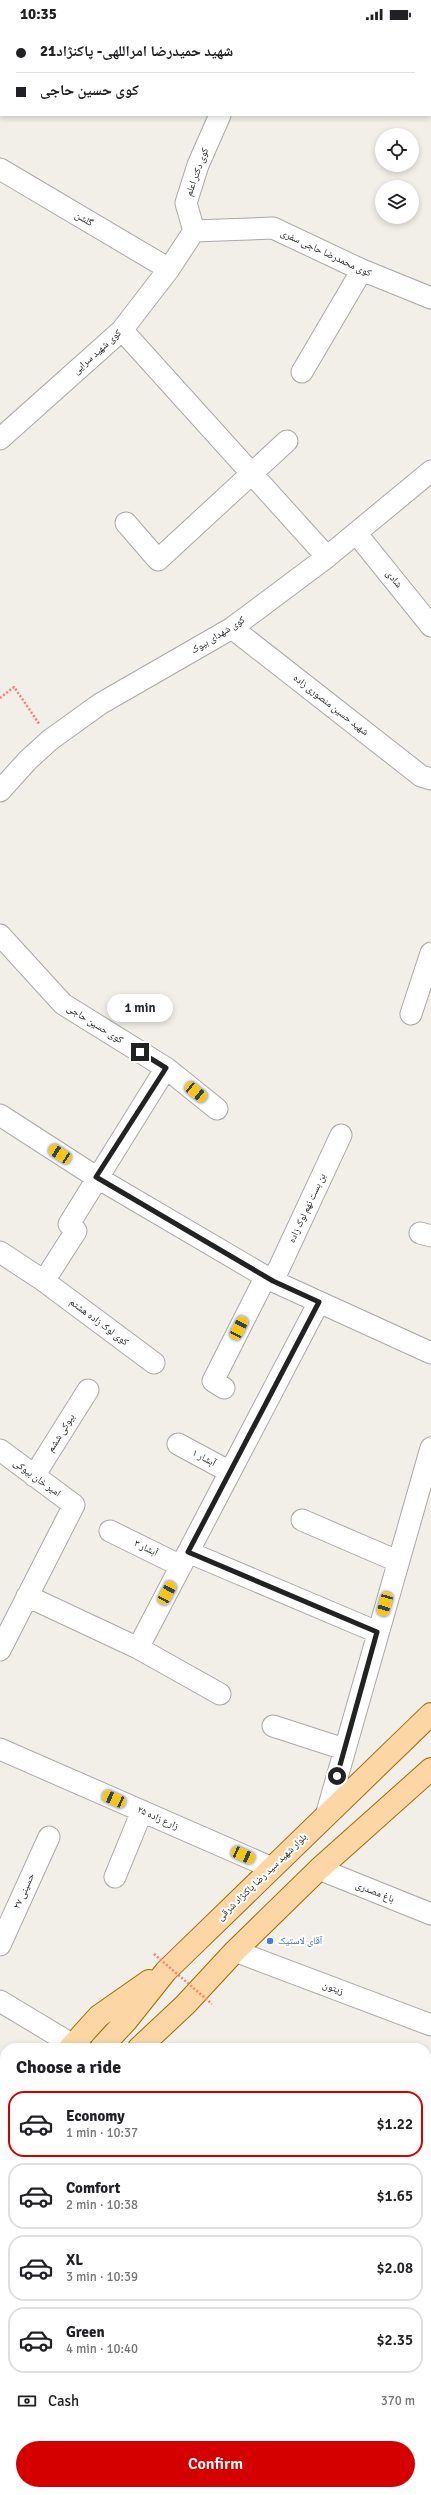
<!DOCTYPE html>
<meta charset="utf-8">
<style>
body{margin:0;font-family:Signika,"Noto Naskh Arabic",sans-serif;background:#f2f2f2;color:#202124;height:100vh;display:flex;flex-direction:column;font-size:15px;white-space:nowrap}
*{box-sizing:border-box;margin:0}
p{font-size:13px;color:#757577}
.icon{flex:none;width:22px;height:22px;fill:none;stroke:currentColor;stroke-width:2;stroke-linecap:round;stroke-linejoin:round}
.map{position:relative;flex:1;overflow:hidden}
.side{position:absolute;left:0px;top:2015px;width:431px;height:452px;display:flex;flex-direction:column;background:#fff;border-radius:16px 16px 0 0;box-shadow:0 2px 6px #0003}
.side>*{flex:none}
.hud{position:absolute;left:0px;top:0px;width:431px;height:88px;box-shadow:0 2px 6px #0003;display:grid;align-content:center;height:88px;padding:0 16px;background:#fff}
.fabs{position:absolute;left:375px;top:100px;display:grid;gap:8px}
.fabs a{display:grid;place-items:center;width:44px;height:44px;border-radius:50%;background:#fff;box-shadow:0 2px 6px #0003;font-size:20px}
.end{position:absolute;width:18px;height:18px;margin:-9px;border:5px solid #222;background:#fff;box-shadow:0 0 0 2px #fff}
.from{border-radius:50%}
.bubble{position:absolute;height:28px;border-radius:14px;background:#fff;box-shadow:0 2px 6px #0003;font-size:13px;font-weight:600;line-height:28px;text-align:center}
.car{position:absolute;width:12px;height:24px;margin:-12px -6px;border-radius:5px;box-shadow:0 0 3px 1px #0007;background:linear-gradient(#f5c518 24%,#345 0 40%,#f5c518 0 76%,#345 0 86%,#f5c518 0)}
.hud b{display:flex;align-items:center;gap:14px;height:38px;font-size:15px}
.hud b+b{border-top:1px solid #e0e0e0}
.hud i{width:10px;height:10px;background:#202124}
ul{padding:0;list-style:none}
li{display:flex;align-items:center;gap:12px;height:66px;margin:0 8px 6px;padding:0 8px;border:2px solid #e0e0e0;border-radius:16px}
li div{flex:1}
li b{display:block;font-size:15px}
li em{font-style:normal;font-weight:600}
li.current{border-color:#d40000}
li>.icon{width:36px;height:36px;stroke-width:1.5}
h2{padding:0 16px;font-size:18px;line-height:48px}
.pay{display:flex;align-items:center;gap:10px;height:44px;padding:0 16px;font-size:15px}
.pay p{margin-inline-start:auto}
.button{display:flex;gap:8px;margin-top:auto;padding:8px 16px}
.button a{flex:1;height:46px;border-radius:24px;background:#d40000;color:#fff;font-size:16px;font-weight:600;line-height:46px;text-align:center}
.status{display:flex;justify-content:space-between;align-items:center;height:28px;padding:0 20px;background:#fff;direction:ltr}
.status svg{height:11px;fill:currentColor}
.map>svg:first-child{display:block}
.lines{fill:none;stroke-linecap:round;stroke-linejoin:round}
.minor-casing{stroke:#a9a9a9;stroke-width:23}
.primary-casing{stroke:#a06b00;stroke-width:24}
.path{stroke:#fa8072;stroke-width:2.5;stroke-dasharray:2 2;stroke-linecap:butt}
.minor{stroke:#fff;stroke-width:21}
.primary{stroke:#fcd6a4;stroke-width:22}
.path-bridge{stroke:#fa8072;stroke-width:2.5;stroke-dasharray:2 2;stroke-linecap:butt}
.route{stroke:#222;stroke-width:5}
.shop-dot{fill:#3f7fe0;stroke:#fff;stroke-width:1.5}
.labels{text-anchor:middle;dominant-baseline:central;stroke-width:4;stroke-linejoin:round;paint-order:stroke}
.street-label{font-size:10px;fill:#222;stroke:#fff}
.shop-label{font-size:10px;fill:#366cbe;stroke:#fff;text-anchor:start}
</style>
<div class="status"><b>10:35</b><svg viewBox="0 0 49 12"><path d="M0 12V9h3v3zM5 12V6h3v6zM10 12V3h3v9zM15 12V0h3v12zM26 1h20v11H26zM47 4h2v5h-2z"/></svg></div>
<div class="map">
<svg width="431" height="2467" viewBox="0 0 431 2467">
<rect width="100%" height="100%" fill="#f2efe9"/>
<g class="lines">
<defs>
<path id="minor" d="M144 0 146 1
M266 1V0
M0 141 169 241
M194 203 273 200 362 242 431 270
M194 203 186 175 198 137 220 87
M122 302 327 529
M302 344 362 242
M0 411 122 302 169 241 194 203
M126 495 158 532 287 413
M356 505 431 598
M232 600 421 748 431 751
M0 763 28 732 50 712 100 676 232 600 327 529 431 443
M0 907 63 976 166 1040 217 1081
M411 986 431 925
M0 1087 96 1149 273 1253 431 1325
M420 1205 431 1208
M0 1224 44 1253
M273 1253 341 1107
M154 1335 44 1253 76 1203 69 1196 166 1040
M224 1360 213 1353 266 1248
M178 1416 230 1444
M0 1422 74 1477 0 1622
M34 1448 88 1362
M302 1492 397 1533
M110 1503 181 1538
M188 1524 377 1604
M27 1568 138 1620 220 1666
M138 1620 319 1274
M273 1698 344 1721
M0 1721 272 1840
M326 1788 431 1420
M319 1841 431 1886
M115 1849 142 1783
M0 1917 49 1809
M235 1923 431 1997
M0 1973 73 2017
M426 2242 431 2244
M426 2322 431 2323
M0 2450 5 2437
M150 2467 152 2462
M286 2467 288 2462"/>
<path id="primary" d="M70 2020 99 1988 149 1953
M101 2020 127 1992 166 1943 431 1686
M139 2020 185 1977 235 1923 319 1841 431 1741
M0 2096 5 2091
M0 2127 5 2122
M0 2169 5 2164
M0 2213 5 2207"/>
</defs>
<use href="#minor" class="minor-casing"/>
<use href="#primary" class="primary-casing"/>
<path class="path" d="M0 670 14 659 40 697"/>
<use href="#minor" class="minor"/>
<use href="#primary" class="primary"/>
<path class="path-bridge" d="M154 1926 212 1976"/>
</g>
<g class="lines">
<path class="route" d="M140 1024 166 1040 96 1149 273 1253 319 1274 188 1524 377 1604 337 1748"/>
</g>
<circle class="shop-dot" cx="270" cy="1913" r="4"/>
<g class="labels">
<g class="street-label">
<text transform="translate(197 144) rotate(-70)">کوی دکتر اعلم</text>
<text transform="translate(84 191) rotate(30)">گلشن</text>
<text transform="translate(326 225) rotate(25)">کوی محمدرضا حاجی سفری</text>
<text transform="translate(97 324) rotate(-42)">کوی شهید سرایی</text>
<text transform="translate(394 551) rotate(51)">شادی</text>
<text transform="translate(218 607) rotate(-32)">کوی شهدای بیوک</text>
<text transform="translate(331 677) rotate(38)">شهید حسین منصوری زاده</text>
<text transform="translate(95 996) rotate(32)">کوی حسین حاجی</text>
<text transform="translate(307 1180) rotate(-65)">بن بست نهم لوک زاده</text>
<text transform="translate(99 1294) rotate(37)">کوی لوک زاده هشتم</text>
<text transform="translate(61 1405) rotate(-58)">بیوکی ششم</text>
<text transform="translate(204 1430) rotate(28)">آبشار ۱</text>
<text transform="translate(37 1450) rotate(36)">امیر خان بیوکی</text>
<text transform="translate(146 1520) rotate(26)">آبشار ۳</text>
<text transform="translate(158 1790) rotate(24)">زارع زاده ۲۵</text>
<text transform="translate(262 1849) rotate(-44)">بلوار شهید سید رضا پاکنژاد شرقی</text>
<text transform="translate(24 1863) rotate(-66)">حسینی ۲۷</text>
<text transform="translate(375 1864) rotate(22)">باغ مصدری</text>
<text transform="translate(333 1960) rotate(20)">زیتون</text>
</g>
<g class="shop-label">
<text x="278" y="1913">آقای لاستیک</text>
</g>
</g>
</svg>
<div class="fabs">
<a><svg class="icon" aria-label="locate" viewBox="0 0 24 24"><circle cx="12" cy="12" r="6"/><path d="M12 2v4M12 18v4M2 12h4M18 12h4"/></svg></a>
<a><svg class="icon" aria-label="layers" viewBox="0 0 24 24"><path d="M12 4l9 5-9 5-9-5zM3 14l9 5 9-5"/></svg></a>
</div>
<i class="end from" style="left:337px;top:1748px"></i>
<i class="end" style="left:140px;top:1024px"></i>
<div class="bubble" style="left:107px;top:966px;width:66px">1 min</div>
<i class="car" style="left:196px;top:1064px;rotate:129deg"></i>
<i class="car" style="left:60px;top:1126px;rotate:303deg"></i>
<i class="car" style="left:239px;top:1300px;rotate:27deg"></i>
<i class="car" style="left:167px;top:1565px;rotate:28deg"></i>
<i class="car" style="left:385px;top:1576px;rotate:196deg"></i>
<i class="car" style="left:114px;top:1771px;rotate:294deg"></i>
<i class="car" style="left:243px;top:1827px;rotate:114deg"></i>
<div class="hud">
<b><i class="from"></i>شهید حمیدرضا امراللهی- پاکنژاد21</b>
<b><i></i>کوی حسین حاجی</b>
</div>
<section class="side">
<h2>Choose a ride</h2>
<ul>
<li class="current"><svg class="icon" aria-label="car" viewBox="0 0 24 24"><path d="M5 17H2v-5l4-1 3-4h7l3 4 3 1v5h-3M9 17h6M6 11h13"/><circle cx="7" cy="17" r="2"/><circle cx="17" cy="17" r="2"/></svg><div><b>Economy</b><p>1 min · 10:37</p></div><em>$1.22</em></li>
<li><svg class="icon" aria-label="car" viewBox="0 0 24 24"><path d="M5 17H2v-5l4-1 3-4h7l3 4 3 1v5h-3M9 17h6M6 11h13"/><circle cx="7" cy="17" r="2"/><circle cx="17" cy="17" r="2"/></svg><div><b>Comfort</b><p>2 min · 10:38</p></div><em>$1.65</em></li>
<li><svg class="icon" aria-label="car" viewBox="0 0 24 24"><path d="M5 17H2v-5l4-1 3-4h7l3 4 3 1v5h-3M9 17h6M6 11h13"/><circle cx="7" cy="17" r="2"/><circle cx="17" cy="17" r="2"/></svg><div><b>XL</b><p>3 min · 10:39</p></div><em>$2.08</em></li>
<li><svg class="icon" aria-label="car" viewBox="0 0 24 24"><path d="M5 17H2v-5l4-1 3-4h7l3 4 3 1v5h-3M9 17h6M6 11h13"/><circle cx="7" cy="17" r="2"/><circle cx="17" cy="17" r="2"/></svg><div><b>Green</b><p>4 min · 10:40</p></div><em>$2.35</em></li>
</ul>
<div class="pay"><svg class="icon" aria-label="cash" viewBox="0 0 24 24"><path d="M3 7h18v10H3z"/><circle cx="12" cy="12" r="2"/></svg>Cash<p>370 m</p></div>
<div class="button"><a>Confirm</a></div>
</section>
</div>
